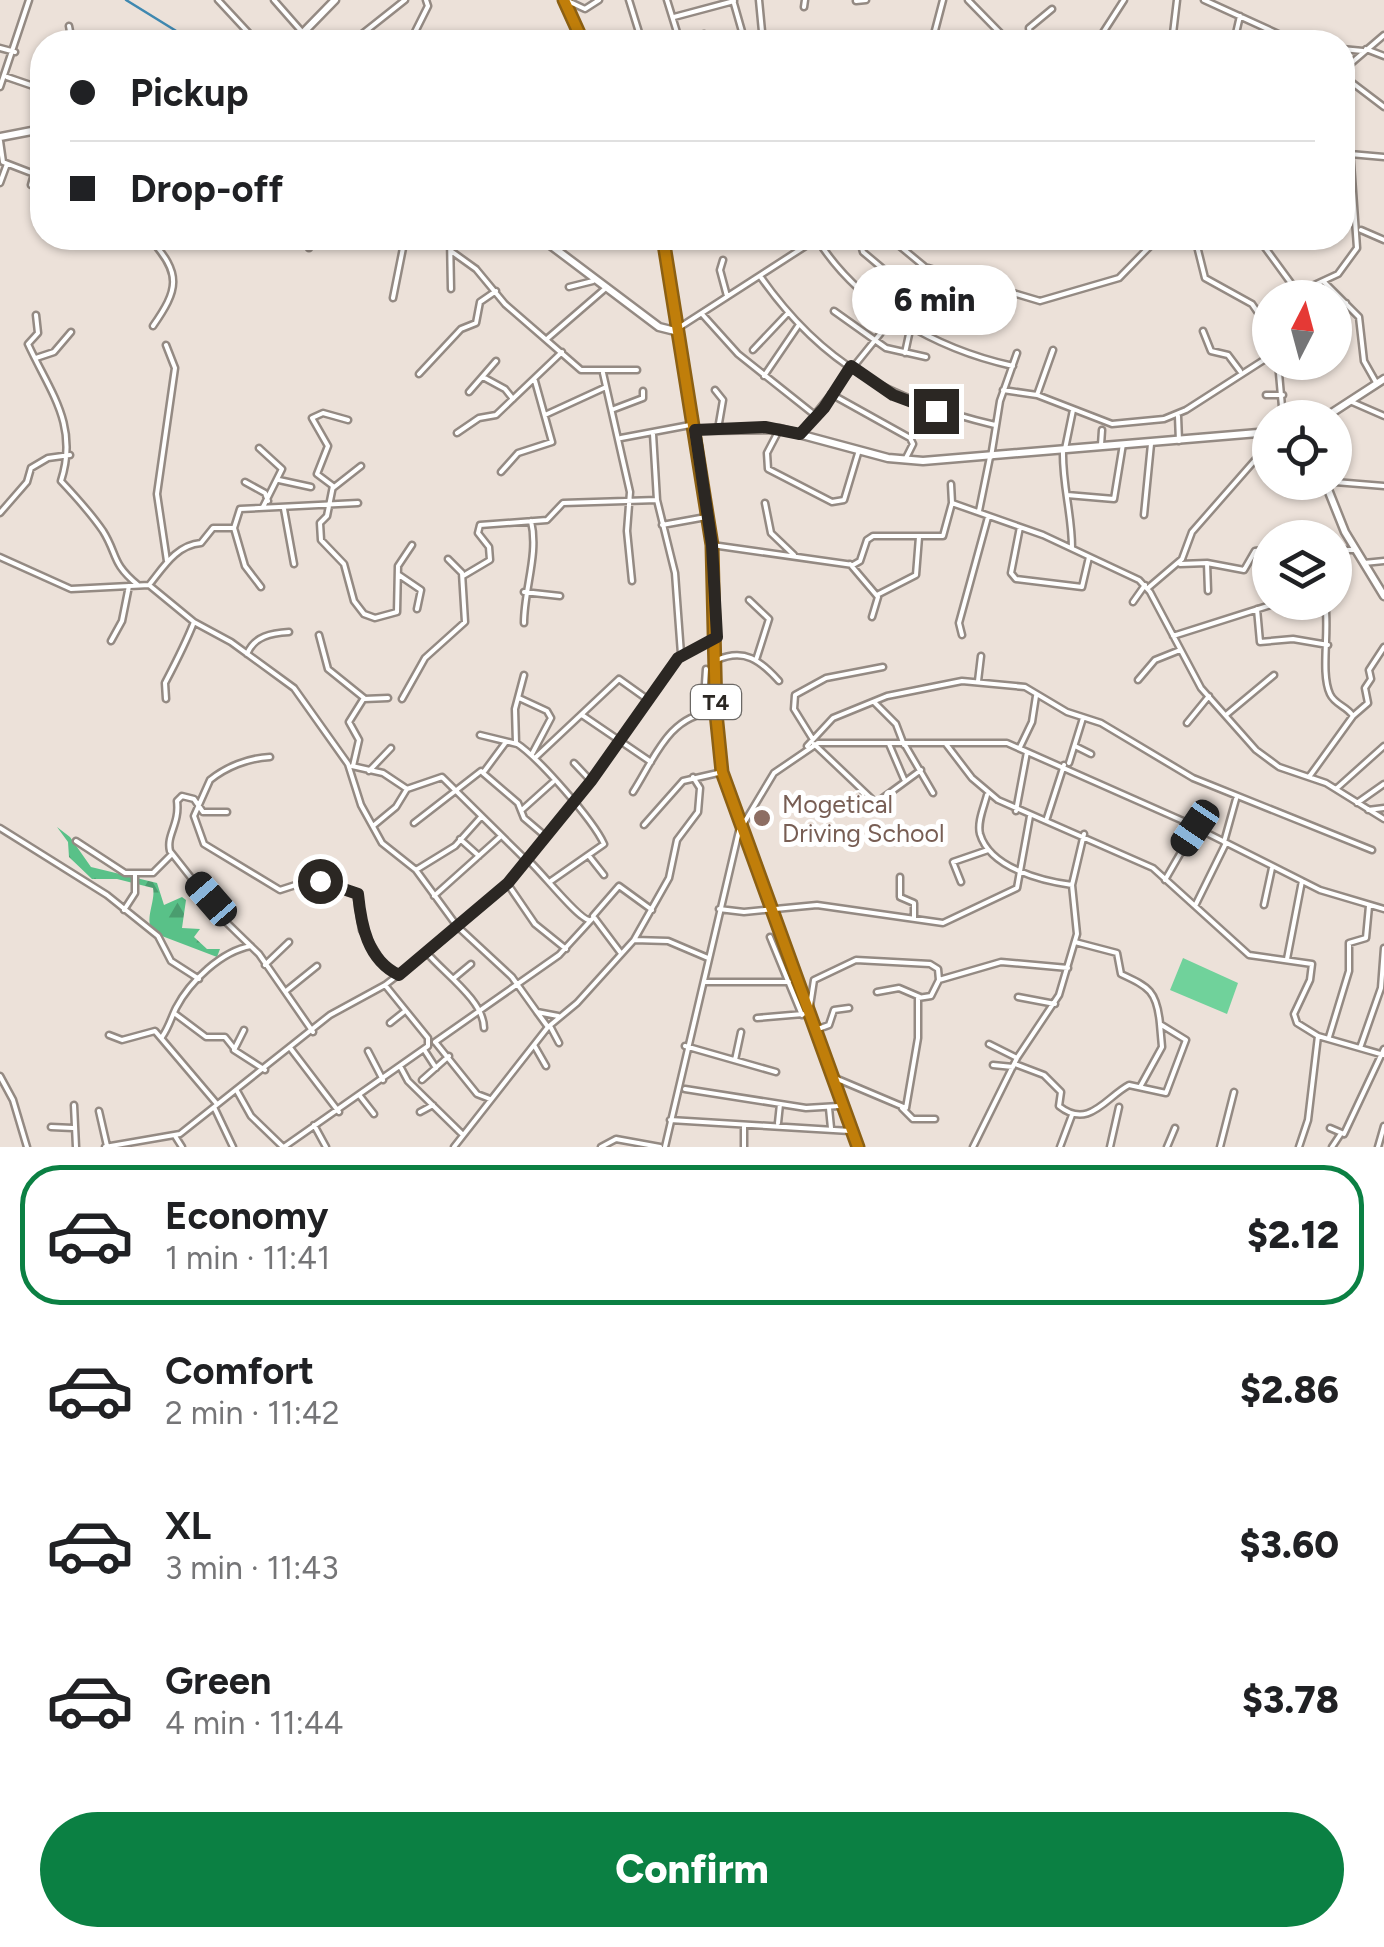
<!DOCTYPE html>
<meta charset="utf-8">
<style>
body{margin:0;font-family:Figtree,sans-serif;background:#f6f6f6;color:#202124;height:100vh;display:flex;flex-direction:column;font-size:38px;white-space:nowrap}
*{box-sizing:border-box;margin:0}
p{font-size:32px;color:#757577}
.icon{flex:none;width:55px;height:55px;fill:none;stroke:currentColor;stroke-width:2;stroke-linecap:round;stroke-linejoin:round}
.map{position:relative;height:1147px;overflow:hidden}
.details{display:flex;flex-direction:column;background:#fff;flex:1}
.details>*{flex:none}
.guide{position:absolute;left:30px;top:30px;width:1325px;height:220px;border-radius:40px;box-shadow:0 2px 8px #0004;display:grid;align-content:center;height:220px;padding:0 40px;background:#fff}
.needle{width:65px;rotate:6deg}
.buttons{position:absolute;left:1252px;top:280px;display:grid;gap:20px}
.buttons a{display:grid;place-items:center;width:100px;height:100px;border-radius:50%;background:#fff;box-shadow:0 2px 8px #0004;font-size:50px}
.end{position:absolute;width:45px;height:45px;margin:-22px;border:12px solid #2b2723;background:#fff;box-shadow:0 0 0 5px #fff}
.from{border-radius:50%}
.bubble{position:absolute;height:70px;border-radius:35px;background:#fff;box-shadow:0 2px 8px #0004;font-size:32px;font-weight:800;line-height:70px;text-align:center}
.car{position:absolute;width:30px;height:60px;margin:-30px -15px;border-radius:12px;box-shadow:0 0 8px 2px #0007;background:linear-gradient(#222 24%,#8ab4d8 0 40%,#222 0 76%,#8ab4d8 0 86%,#222 0)}
.guide b{display:flex;align-items:center;gap:35px;height:95px;font-size:38px}
.guide b+b{border-top:2px solid #e0e0e0}
.guide i{width:25px;height:25px;background:#202124}
ul{padding:18px 0 0;list-style:none}
li{display:flex;align-items:center;gap:30px;height:140px;margin:0 20px 15px;padding:0 20px;border:5px solid transparent;border-radius:40px}
li div{flex:1}
li b{display:block;font-size:38px}
li em{font-style:normal;font-weight:800}
li.current{border-color:#0b8043}
li>.icon{width:90px;height:90px;stroke-width:1.5}
.button{display:flex;gap:20px;margin-top:auto;padding:20px 40px}
.button a{flex:1;height:115px;border-radius:60px;background:#0b8043;color:#fff;font-size:40px;font-weight:800;line-height:115px;text-align:center}
.map>svg:first-child{display:block}
.grass{fill:#70d29b}
.forest{fill:url(#forest-firs)}
.lines{fill:none;stroke-linecap:round;stroke-linejoin:round}
.stream{stroke:#3f88b0;stroke-width:2.5}
.street-casing{stroke:#948a83;stroke-width:9}
.secondary-casing{stroke:#948a83;stroke-width:11}
.highway-casing{stroke:#8c6013;stroke-width:15}
.street{stroke:#fff;stroke-width:4}
.secondary{stroke:#fff;stroke-width:6}
.highway{stroke:#c07e0a;stroke-width:10}
.route{stroke:#2b2723;stroke-width:12}
.education-dot{fill:#8d6e63;stroke:#fff;stroke-width:4}
.labels{text-anchor:middle;dominant-baseline:central;stroke-width:10;stroke-linejoin:round;paint-order:stroke}
.shield{fill:#fff;stroke:#6b6865;stroke-width:2.5}
.shield-label{font-size:22px;font-weight:bold;fill:#2b2723}
.education-label{font-size:25px;fill:#785e54;stroke:#fff;text-anchor:start}
</style>
<div class="map">
<svg width="1384" height="1147" viewBox="0 0 1384 1147">
<defs>
<pattern id="forest-firs" width="22" height="20" patternUnits="userSpaceOnUse" patternTransform="scale(2.5)"><rect width="22" height="20" fill="#59c188"/><path d="M5 1l3.5 6h-7zM16 11l3.5 6h-7z" fill="#4a9d6f"/></pattern>
</defs>
<rect width="100%" height="100%" fill="#ece1d9"/>
<path class="grass" d="M1183 958 1238 983 1227 1014 1170 990Z"/>
<path class="forest" d="M57 827 70 837 91 867 157 883 164 905 182 897 186 900 182 928 200 929 194 937 207 949H220L217 957 154 933C143 920 156 902 153 888L117 879H92L69 857 68 842Z"/>
<g class="lines">
<path class="stream" d="M126 0 194 42"/>
<defs>
<path id="street" d="M218 0 257 42
M274 0 303 33
M629 0 642 42
M667 0 680 42
M733 0 745 42
M759 0 763 42
M968 0 1009 42
M1204 0 1296 42
M856 1 866 0
M570 2 585 9 599 0
M804 7 805 0
M674 17 734 1
M69 26 72 42
M414 34 428 6 426 0
M352 42 405 0
M694 42 704 34
M932 42 943 0
M949 42H950
M1031 42 1029 28 1052 9
M1097 42 1124 0
M1172 42 1177 0
M1234 42 1240 16
M1303 42 1313 38 1331 42
M0 48 15 52
M1342 49 1363 51
M1366 49 1384 56
M1342 71 1384 35
M1342 75 1384 107
M7 77 42 89
M0 87 29 0
M0 141 3 162 42 177
M1350 154 1384 157
M0 183 7 164
M31 185 34 174
M1361 230 1384 240
M149 238C183 274 178 290 153 326
M450 238 451 289
M859 238 863 252 907 289
M890 238 925 267 1040 301 1119 278 1158 238
M1195 238 1205 278 1252 304 1270 330
M1258 238 1296 290
M817 239C859 306 936 349 1013 366
M309 248V238
M451 251 476 269 505 304 581 370H637
M723 260 720 270 727 296
M760 276C823 366 890 400 995 425
M1324 282 1359 317 1364 361 1377 384
M569 287 593 281
M393 298 405 238
M1286 298 1338 274 1357 248 1350 149 1342 134
M834 311 886 348 926 357
M702 314 738 354 816 416
M1335 314 1346 303
M36 315 38 333 28 344C50 392 79 425 61 481 77 498 90 512 103 531 118 555 111 563 138 585
M938 321 971 307 986 284
M680 327 818 238
M1203 331 1211 351 1228 355 1240 371
M548 338 607 287
M166 345 175 368 157 494 167 561
M753 350 788 313
M905 353 911 325
M36 358 54 352 71 332
M1278 362 1283 418
M603 373 630 492 627 531 632 581
M419 374 461 329 476 323 480 302 496 291
M764 376 798 326
M483 377 505 389 513 399
M715 390 723 400 718 429
M1003 390 1037 395 1112 424 1164 419 1186 410 1270 356
M469 392 496 361
M831 394 910 438 913 444 905 460
M1037 395 1053 350
M1266 395H1283
M1352 402 1384 416
M614 409 643 398V391
M545 415 606 387
M1178 416 1179 441
M348 420 323 413 312 418 328 446 317 474 333 486 327 516 320 523 321 540 344 564 354 601 364 614 375 618 397 612 398 566 412 545
M779 430 767 453 768 469 832 502 844 500 859 450
M457 433 479 418 496 415 562 352
M800 433 880 334 921 265
M653 434 657 500 675 573 681 654
M621 438 690 425
M1101 445 1102 430
M259 448 282 469 263 507
M1065 449 1073 410
M1063 450C1062 485 1072 513 1072 548
M991 457 1000 401 1017 353
M501 472 518 453 552 442 535 381
M279 480 311 487
M245 482 265 493 268 501
M1335 482 1384 486
M951 484 952 503
M333 488 361 466
M1067 495 1114 499 1123 444
M765 503 771 533 794 555
M284 509 294 564
M979 511 990 457
M0 513 27 482 31 468 48 458 70 455
M1144 515 1151 444
M662 525 706 517
M1020 527 1011 573 1016 579 1082 587 1089 557
M234 528 245 566 261 587
M712 545 853 565 860 561 867 540 873 536H943L952 503 1043 535 1139 580 1150 592 1201 688 1256 750 1279 767 1326 783 1384 819
M1335 550H1355
M0 557 71 589 149 585 194 622 231 642 294 688 348 764 361 805 382 843 416 870 457 926 512 977 537 1012 558 1016
M1207 563 1208 591
M1364 563 1384 561
M850 564 878 597 872 617
M1180 564 1207 563 1244 570 1255 551 1270 549
M399 575 421 590 417 609
M463 576 490 560 489 547 478 533 480 525 547 520 563 503 657 500
M149 585C163 568 176 545 201 543L213 528H234L240 509 358 503
M1148 588 1182 559 1192 532 1270 443
M524 592 560 596
M877 595 916 575 919 537
M749 600 769 619 756 660
M1133 602 1145 585
M1257 609 1260 642 1293 639 1328 645
M524 623C524 589 539 554 531 521
M319 635 328 669 364 698 349 722 359 740 353 766
M962 635 959 623 988 517
M1173 636 1280 602
M111 641 122 621 129 586
M247 654C254 636 272 633 289 632
M717 660C744 648 760 660 779 681
M524 675 515 709 516 743C538 757 593 820 604 844L551 881
M1138 680 1155 660 1180 650
M978 681 981 656
M519 698 547 711 551 718 532 754
M166 699 165 683C176 662 185 645 194 622
M364 699 388 698
M402 699 425 658 465 622 462 573 448 559
M874 702 896 724 904 745
M703 713 706 669
M582 715 651 762
M1226 715 1274 675
M1353 716 1368 703 1365 688 1371 679 1369 670 1384 647
M1187 723 1209 696
M480 735 517 744
M812 738 794 709 795 695 826 678 883 667
M506 742 483 773 518 803 524 818 544 835
M814 744 876 803 921 770
M889 744 904 779
M946 744 972 778 998 800 1153 868 1249 955 1312 964 1310 980 1294 1014 1297 1023 1318 1036 1384 1055
M905 745 933 793
M807 746 833 718 887 696 962 681 1025 687 1067 712 1101 723 1193 778 1372 850
M1075 746 1091 754
M1020 747 1032 722 1036 696
M270 757C248 758 226 767 210 780L194 816 204 844 280 890 311 880 356 892 362 930 385 967 399 975
M535 758 619 679 647 699
M574 763 591 781
M1069 763 1083 718
M352 766 383 773 407 789
M369 771 391 748
M1309 777 1353 716C1347 706 1335 705 1330 694 1320 672 1330 631 1325 602
M1336 789 1384 746
M633 792C653 761 670 713 713 713
M987 795C984 807 977 822 980 834 990 868 1042 881 1072 885
M1357 803 1384 784
M523 809 553 782
M1368 810 1384 808
M1016 811 1027 752
M227 812H203L194 799 182 796 177 801C180 824 166 835 170 851L225 921 259 954 313 1032
M1046 821 1064 765
M414 823 481 771
M744 823 774 773 818 743H1007L1181 820 1320 890 1384 909
M644 825 683 781 718 773
M373 826 396 807 407 789 442 777 525 859
M0 828 107 895 158 936 171 961 199 979
M460 839 479 856
M76 841 125 873H153L172 854
M1224 842 1236 799
M589 856 604 875
M527 859C540 870 578 919 589 920
M416 870 455 846 481 817
M900 877V897L914 903V918
M1165 880 1195 828
M961 882 953 862 988 850
M507 883 535 924 566 949
M434 896 501 836
M1264 905 1272 868
M1195 906 1226 843
M719 909 744 912 817 905 943 923 1017 888 1030 816
M124 910 135 893V874
M770 937 802 1015
M634 940 669 878 677 840 698 812 700 788 693 777
M620 952 593 916 619 886 652 910
M427 953C444 973 484 1001 484 1028
M1287 959 1302 881
M265 965 289 942
M453 979 471 964
M704 982H789
M286 991 317 966
M877 992 899 988 920 997
M1018 997 1055 1004
M810 1006 814 980 856 960 930 964 938 969 939 980
M537 1012 548 1027
M174 1013 206 1037H225L233 1047
M757 1018 803 1014
M390 1023 405 1011
M550 1026 559 1043
M818 1029 829 1025 834 1010 849 1008
M244 1030 234 1050 265 1070
M109 1035 122 1040 155 1031 217 1104
M162 1037C169 1027 171 1018 176 1008 190 981 222 951 251 946
M1329 1037 1349 971V943L1366 938 1369 906
M435 1042 559 955 592 919
M436 1043 477 1094 490 1099
M989 1044 1017 1058
M534 1045 546 1066
M685 1046 776 1072
M1360 1048 1381 988 1384 948
M291 1049 339 1112
M368 1051 383 1080
M425 1051 436 1068
M735 1060 741 1032
M1015 1064 1044 1075 1061 1092 1059 1106C1089 1130 1106 1097 1129 1085L1166 1093 1186 1040 1160 1024C1157 991 1149 987 1121 974L1117 953 1075 942
M993 1065 1013 1067
M401 1068 408 1081 461 1133
M0 1076 13 1100 27 1147
M835 1078 906 1108 918 1038V998L931 996 939 980 1001 962 1068 968
M422 1080 449 1056
M1140 1087 1162 1047 1160 1024
M685 1089 806 1108 839 1106
M237 1091 251 1116 283 1147
M360 1096 374 1114
M74 1105 76 1147
M214 1107 233 1147
M829 1108 831 1128
M902 1108 913 1119H935
M99 1111 107 1146
M420 1112 433 1105
M670 1120 850 1131
M778 1123 780 1104
M314 1125 326 1147
M51 1127 73 1128
M1330 1128 1344 1134 1384 1049
M175 1136 182 1147
M105 1147 180 1134 330 1015 385 985 427 953 507 883 591 781 678 657 713 639
M284 1147 428 1046V1038L385 985
M454 1147 548 1027 577 1003 634 940 668 941 708 958
M601 1147 616 1139 660 1147
M665 1147 739 831
M744 1147V1126
M973 1147 1017 1058 1059 995 1077 934 1072 885 1084 834
M1060 1147 1072 1115
M1110 1147 1119 1107
M1167 1147 1175 1128
M1220 1147 1234 1092
M1299 1147 1308 1120 1318 1036
M1332 1147 1340 1135
M1378 1147 1384 1126"/>
<path id="secondary" d="M294 42 335 0
M0 137 42 129
M541 238 659 327 679 332
M1324 418 1384 379
M695 430 780 429 888 458 923 461 1270 432
M1325 482 1345 532 1384 596"/>
<path id="highway" d="M564 0 583 42
M663 238 712 545 716 713 722 772 858 1147"/>
</defs>
<use href="#street" class="street-casing"/>
<use href="#secondary" class="secondary-casing"/>
<use href="#highway" class="highway-casing"/>
<use href="#street" class="street"/>
<use href="#secondary" class="secondary"/>
<use href="#highway" class="highway"/>
</g>
<g class="lines">
<path class="route" d="M320 881 358 894C361 924 367 960 399 975L508 883 591 781 678 658 717 637 712 545 695 430 765 427 800 434 824 408 851 366 893 395 936 411"/>
</g>
<circle class="education-dot" cx="762" cy="818" r="10"/>
<g class="labels">
<rect class="shield" x="691" y="685" width="50" height="34" rx="8"/>
<g class="shield-label">
<text x="716" y="702">T4</text>
</g>
<g class="education-label">
<text x="782" y="804">Mogetical<tspan x="782" dy="29">Driving School</tspan></text>
</g>
</g>
</svg>
<div class="buttons">
<a><svg class="needle" viewBox="-14 -14 28 28"><path d="M0-13l5 13h-10z" fill="#e53935"/><path d="M0 13l5-13h-10z" fill="#757577"/></svg></a>
<a><svg class="icon" aria-label="locate" viewBox="0 0 24 24"><circle cx="12" cy="12" r="6"/><path d="M12 2v4M12 18v4M2 12h4M18 12h4"/></svg></a>
<a><svg class="icon" aria-label="layers" viewBox="0 0 24 24"><path d="M12 4l9 5-9 5-9-5zM3 14l9 5 9-5"/></svg></a>
</div>
<i class="end from" style="left:320px;top:881px"></i>
<i class="end" style="left:936px;top:411px"></i>
<div class="bubble" style="left:852px;top:265px;width:165px">6 min</div>
<i class="car" style="left:1195px;top:828px;rotate:214deg"></i>
<i class="car" style="left:211px;top:899px;rotate:319deg"></i>
<div class="guide">
<b><i class="from"></i>Pickup</b>
<b><i></i>Drop-off</b>
</div>
</div>
<section class="details">
<ul>
<li class="current"><svg class="icon" aria-label="car" viewBox="0 0 24 24"><path d="M5 17H2v-5l4-1 3-4h7l3 4 3 1v5h-3M9 17h6M6 11h13"/><circle cx="7" cy="17" r="2"/><circle cx="17" cy="17" r="2"/></svg><div><b>Economy</b><p>1 min · 11:41</p></div><em>$2.12</em></li>
<li><svg class="icon" aria-label="car" viewBox="0 0 24 24"><path d="M5 17H2v-5l4-1 3-4h7l3 4 3 1v5h-3M9 17h6M6 11h13"/><circle cx="7" cy="17" r="2"/><circle cx="17" cy="17" r="2"/></svg><div><b>Comfort</b><p>2 min · 11:42</p></div><em>$2.86</em></li>
<li><svg class="icon" aria-label="car" viewBox="0 0 24 24"><path d="M5 17H2v-5l4-1 3-4h7l3 4 3 1v5h-3M9 17h6M6 11h13"/><circle cx="7" cy="17" r="2"/><circle cx="17" cy="17" r="2"/></svg><div><b>XL</b><p>3 min · 11:43</p></div><em>$3.60</em></li>
<li><svg class="icon" aria-label="car" viewBox="0 0 24 24"><path d="M5 17H2v-5l4-1 3-4h7l3 4 3 1v5h-3M9 17h6M6 11h13"/><circle cx="7" cy="17" r="2"/><circle cx="17" cy="17" r="2"/></svg><div><b>Green</b><p>4 min · 11:44</p></div><em>$3.78</em></li>
</ul>
<div class="button"><a>Confirm</a></div>
</section>
